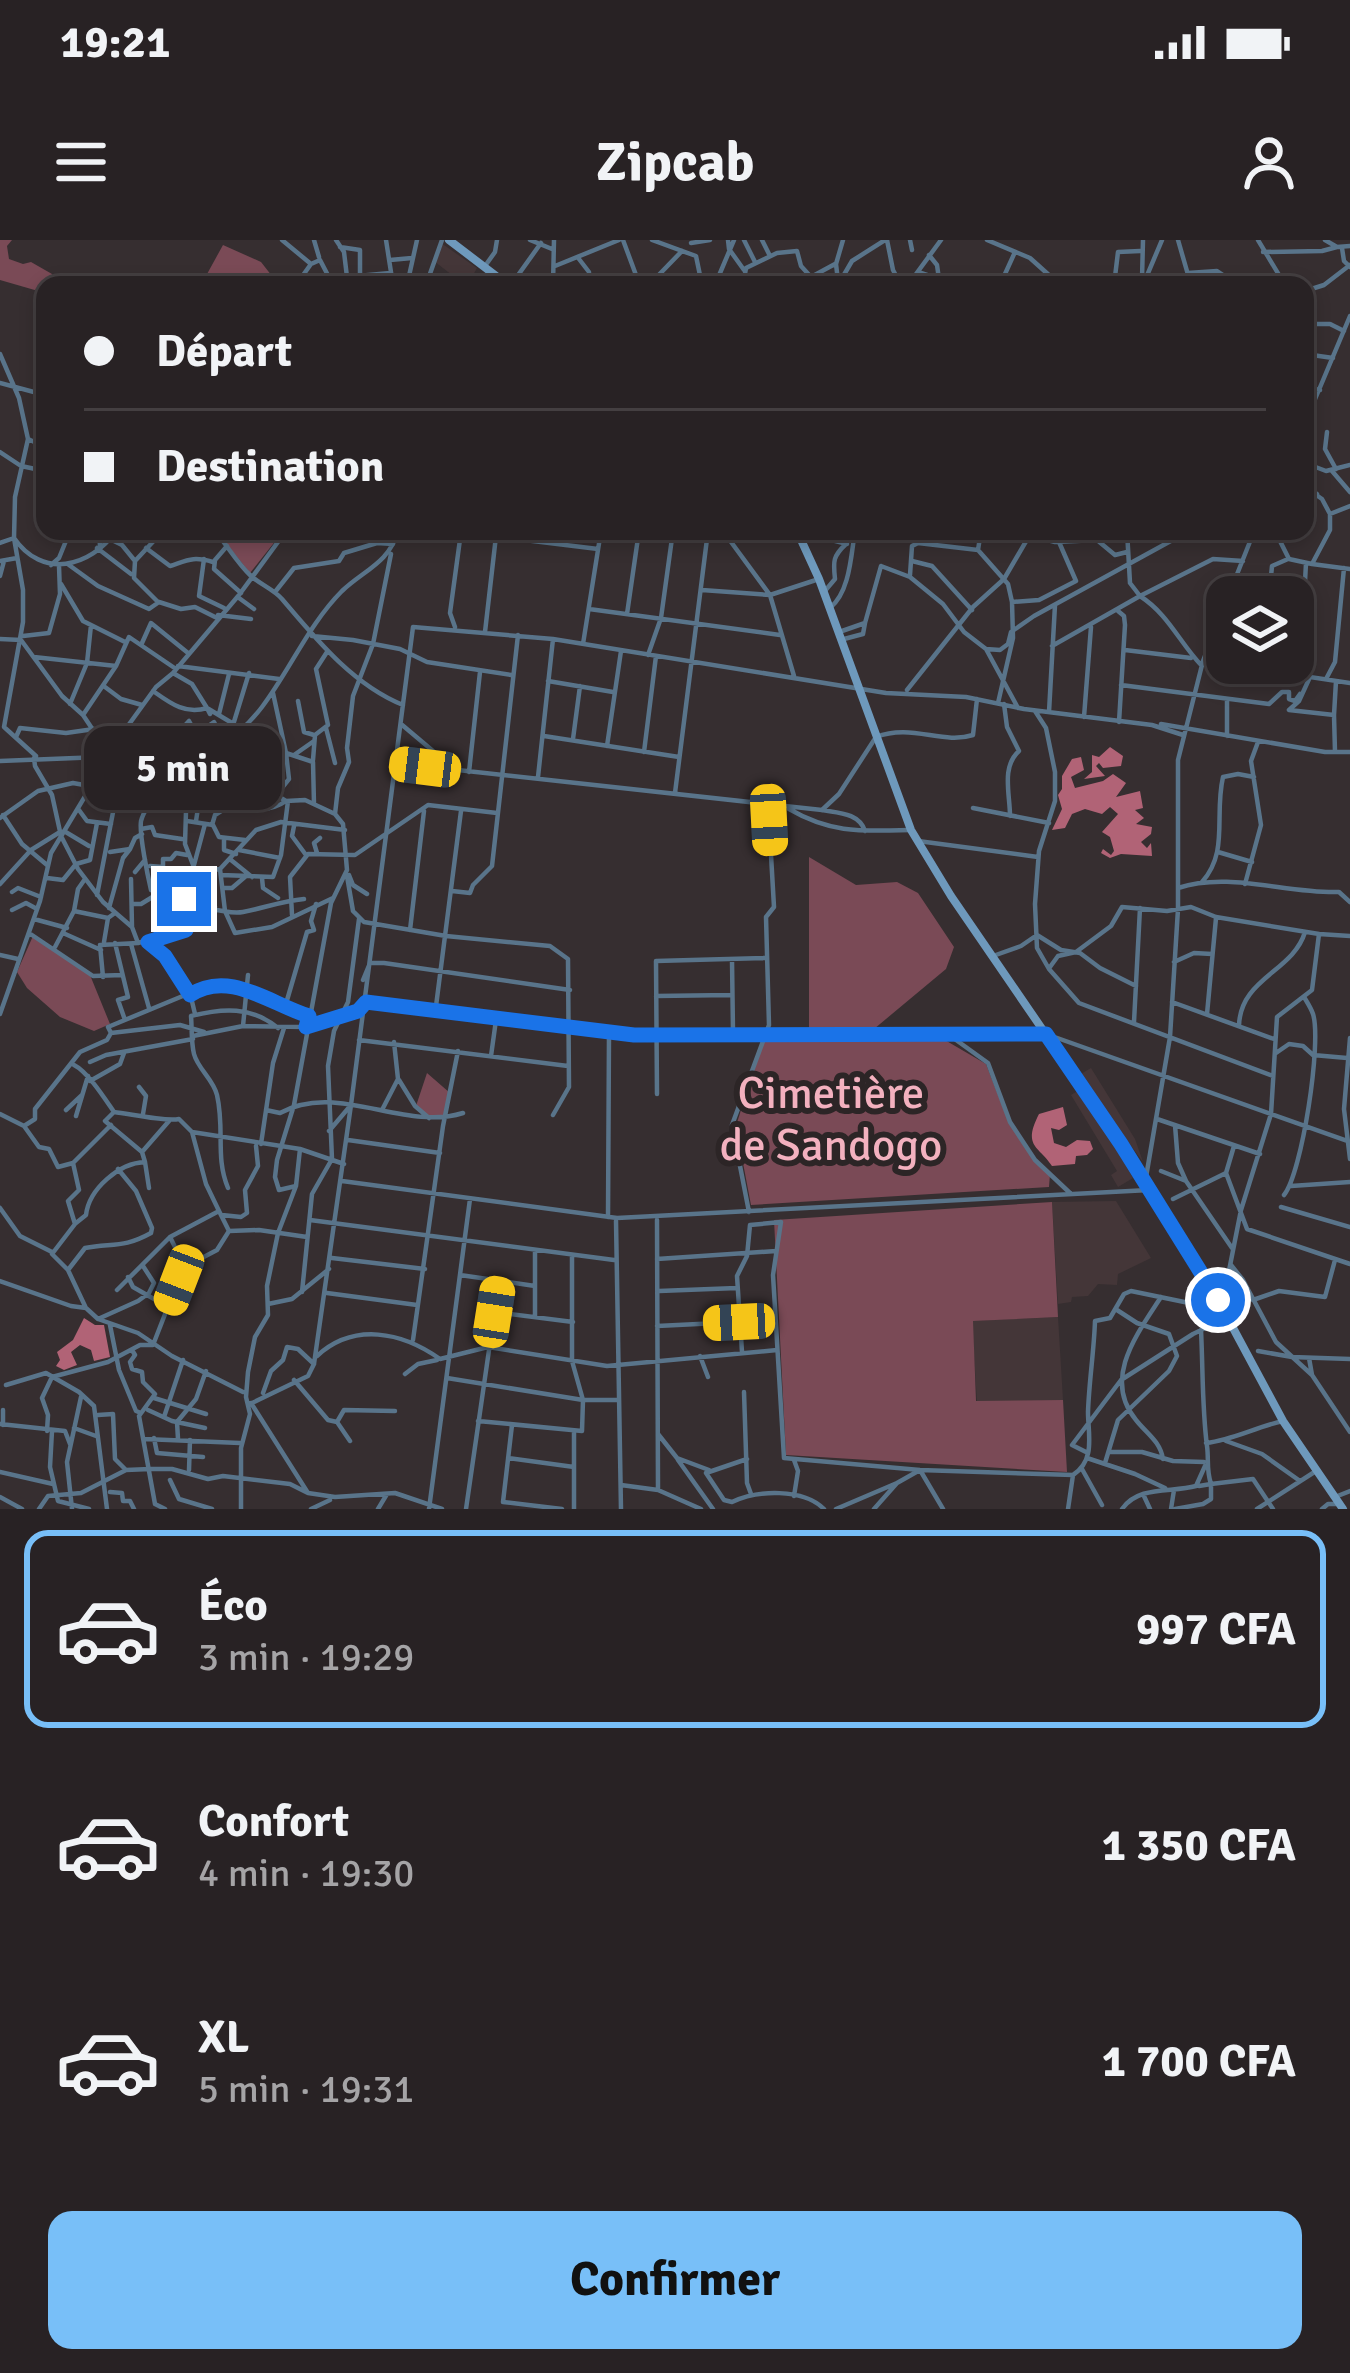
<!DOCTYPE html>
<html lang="fr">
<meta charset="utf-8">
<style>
body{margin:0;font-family:Signika,sans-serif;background:#342f31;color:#f1f3f6;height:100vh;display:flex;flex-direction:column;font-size:45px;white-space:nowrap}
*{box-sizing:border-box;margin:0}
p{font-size:39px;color:#a5a4a6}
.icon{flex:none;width:66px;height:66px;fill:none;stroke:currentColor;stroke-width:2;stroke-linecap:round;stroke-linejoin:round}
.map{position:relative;height:1269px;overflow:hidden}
.details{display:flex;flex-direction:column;background:#282224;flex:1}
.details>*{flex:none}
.top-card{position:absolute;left:36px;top:36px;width:1278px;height:264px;border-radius:24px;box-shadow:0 6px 18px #0003,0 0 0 3px #443f41;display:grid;align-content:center;height:264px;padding:0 48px;background:#282224}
.controls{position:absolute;left:1206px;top:336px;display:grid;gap:24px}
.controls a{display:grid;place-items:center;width:108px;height:108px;border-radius:24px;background:#282224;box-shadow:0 6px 18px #0003,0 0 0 3px #443f41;font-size:60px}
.end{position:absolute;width:54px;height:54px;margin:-27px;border:15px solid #1a73e8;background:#fff;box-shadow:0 0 0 6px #fff}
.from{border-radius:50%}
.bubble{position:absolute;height:84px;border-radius:24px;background:#282224;box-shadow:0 6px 18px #0003,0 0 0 3px #443f41;font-size:39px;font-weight:700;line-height:84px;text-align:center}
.car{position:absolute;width:36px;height:72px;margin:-36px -18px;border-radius:15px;box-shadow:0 0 9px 3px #0007;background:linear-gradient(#f5c518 24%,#345 0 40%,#f5c518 0 76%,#345 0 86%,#f5c518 0)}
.top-card b{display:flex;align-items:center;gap:42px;height:114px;font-size:45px}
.top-card b+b{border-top:3px solid #443f41}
.top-card i{width:30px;height:30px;background:#f1f3f6}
ul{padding:21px 0 0;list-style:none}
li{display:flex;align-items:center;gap:36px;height:198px;margin:0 24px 18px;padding:0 24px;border:6px solid transparent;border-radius:24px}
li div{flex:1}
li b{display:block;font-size:45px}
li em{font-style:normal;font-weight:700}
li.on{border-color:#78bff8}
li>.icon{width:108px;height:108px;stroke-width:1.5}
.button{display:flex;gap:24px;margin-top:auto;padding:24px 48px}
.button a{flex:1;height:138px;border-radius:24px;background:#78bff8;color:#111;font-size:48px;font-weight:700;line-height:138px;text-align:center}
.status{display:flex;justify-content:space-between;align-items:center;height:84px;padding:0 60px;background:#282224;direction:ltr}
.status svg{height:33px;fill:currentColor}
header{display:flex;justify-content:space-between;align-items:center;height:156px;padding:0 48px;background:#282224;font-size:54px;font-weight:700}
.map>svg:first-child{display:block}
.built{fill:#443638}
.green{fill:#7a4a56}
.water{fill:#b16376}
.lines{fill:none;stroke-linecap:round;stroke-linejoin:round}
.street{stroke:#59748a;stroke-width:4.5}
.secondary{stroke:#6e99bc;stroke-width:8}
.route{stroke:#1a73e8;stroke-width:15}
.labels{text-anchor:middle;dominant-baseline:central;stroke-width:12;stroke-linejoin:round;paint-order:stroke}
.park-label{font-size:45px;fill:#f3b1bf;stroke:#2c2526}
</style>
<div class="status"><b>19:21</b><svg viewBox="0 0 49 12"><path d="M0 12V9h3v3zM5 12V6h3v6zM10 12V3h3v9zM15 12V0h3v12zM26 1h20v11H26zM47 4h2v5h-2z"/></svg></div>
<header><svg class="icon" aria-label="menu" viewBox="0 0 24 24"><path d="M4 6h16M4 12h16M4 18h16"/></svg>Zipcab<svg class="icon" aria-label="person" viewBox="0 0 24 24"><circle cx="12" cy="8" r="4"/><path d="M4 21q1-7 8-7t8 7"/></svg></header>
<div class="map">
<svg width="1350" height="1269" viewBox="0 0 1350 1269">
<rect width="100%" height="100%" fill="#362e30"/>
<path class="built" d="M441 3 477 28 473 35H452L434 21Z
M1091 828 1135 899 1143 922 1079 835Z
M1081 849 1133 938 1118 947 1111 935 1117 931 1071 855Z
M1116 961 1151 1018 1118 1034 1117 1045 1098 1044 1088 1056 1072 1057 1071 1062 1058 1064 1052 962Z
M1058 1077 1063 1160 977 1162 972 1081Z"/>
<path class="green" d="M0 0H12L7 6 9 19 23 24 31 22 52 34 54 39 70 44 176 33 193 43 45 45V53L0 40Z
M223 5 261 22 279 45H201Z
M216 291H268L277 299 250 333Z
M809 617 856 645 897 642 918 653 954 707 946 729 874 789 809 791Z
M33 696 90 735 110 784 94 791 60 777 27 748 17 732Z
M938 796 986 824 1009 883 1034 921 1050 934 1049 947 751 965 736 886 762 803 770 797Z
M427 833 450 853 444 878 430 877 416 866Z
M1052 962 1058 1077 973 1081 976 1161 1063 1160 1067 1232 786 1215 774 980Z"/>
<path class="water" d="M1110 507 1123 516 1121 526 1103 528 1099 523 1096 526 1105 536 1084 539 1092 532V515L1099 517Z
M1081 517 1084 530 1071 537 1075 548 1103 541 1113 534 1126 543 1116 557 1140 551 1143 568 1135 570 1144 578 1136 584 1152 587 1151 594 1141 602 1147 608 1151 603 1152 616 1121 614 1110 618 1101 613 1103 609 1111 615 1114 611 1110 597 1102 592 1118 574 1110 567 1102 574 1085 569 1072 574 1065 588 1052 590 1062 569 1058 555 1062 549V536L1072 519Z
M1063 867 1067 885 1059 890 1051 888 1054 903 1066 907 1077 900 1090 901 1093 909 1087 915 1076 916 1075 924 1052 926C1039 906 1022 907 1039 874Z
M84 1078 95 1085H104L110 1117 94 1121 91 1110 80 1105 71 1112 77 1125 64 1130 56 1126 60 1120 57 1112 73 1100Z"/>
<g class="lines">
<path class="street" d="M282 0 311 24 320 20 333 45
M314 0 319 17
M336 0 344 12 347 37 390 33
M386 0 393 45
M530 0 552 9
M623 0 636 35 647 45
M652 0 696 16 702 45
M728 0 729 9 744 30
M744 0 755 22
M762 0 770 16
M887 0 893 30 901 45
M910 0 912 10
M987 0 1030 18 1060 45
M1178 0 1191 45
M1258 0 1285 45
M1325 0 1337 7 1350 6
M691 3 710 0
M340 7 360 10V37
M1342 8 1344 21 1350 27
M1263 12 1322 11 1337 7
M929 15 937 25 939 39
M579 19 589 32 588 45
M390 20 412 18
M485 26 495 12 497 0
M555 26 619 0
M918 32 939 39
M1188 33 1217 31 1238 45
M1142 39 1143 0
M838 41 836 24 843 0
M296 45 311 24
M407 45 417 0
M426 45 442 0
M433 45 462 36 490 45
M511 45 541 3
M553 45 554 0
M649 45 682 11
M715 45 734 0
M743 45 746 28 777 13 797 11 801 26 811 37
M810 45 811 37 835 24
M838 45 852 21 885 0
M908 45 941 0
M1000 45 1015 12
M1032 45 1038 42 1042 45
M1114 45 1118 12 1140 11
M1143 45 1162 0
M1305 51 1324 45 1350 25
M1305 71 1316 84H1330L1344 91
M0 114 19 158 28 199 15 257 14 298 23 350V382L4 487 36 516
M1305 114 1333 118
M0 143 45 155
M1305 147 1320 150
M1305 183 1350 76
M1327 192 1325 209 1336 229
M28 199 45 207
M0 212 21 226 45 231
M1305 223 1326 231 1350 225
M1332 231 1350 252
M1305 247 1322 259 1330 274 1350 266
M1305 266 1317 254
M99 291 100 306
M215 291C227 305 237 323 251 336 261 345 273 349 282 359 316 399 353 445 403 465
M450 291 598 309
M1275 291 1289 319 1312 324 1330 290V274
M801 292 847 304
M1029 295 1055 302 1097 300 1115 315 1127 312
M110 299 122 305 135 321 134 338 157 361
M1100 301 1111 291
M0 303 14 298C42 339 90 328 116 291
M227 306 215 320 214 329 241 353
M97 308 131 334
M146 308 170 326C188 320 193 316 213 322
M978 310 981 291
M204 319 199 356 224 368
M0 321 17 318
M135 321 163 291
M912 321 932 326 972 370
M1312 324 1350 329
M51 325 59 318 70 291
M69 325 98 346 149 369 159 362 181 369 195 367 215 377
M910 335 912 306 918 303 978 310 1008 344 1012 362 1013 398 998 463
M0 336 4 321
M61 344 83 381 125 402
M702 350 770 355 723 291
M275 352 294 328 339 321 344 313 377 303 393 304
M824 352 835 339C833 321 833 316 846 304
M1228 357 1253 294 1259 291
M1269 357 1272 326 1288 319
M239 358 254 369
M1012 362 1039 360 1076 341 1059 302
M830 368C850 352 851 315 855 291
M589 369 780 395
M1118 371 1124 376 1125 385 1119 482
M627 374 639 291
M218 375 251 379
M455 387 450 373 461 292
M842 391 865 383 881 326 910 337 943 364 964 392 986 409 1018 468
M485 392 496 296
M23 396 49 393 60 354 59 326
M312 396 353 400 400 409 427 422 511 435
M0 399 21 400 62 456 83 475
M844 399 863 394 865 383
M142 403 151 383 188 413
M583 404 601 291
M1052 406 1140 356 1130 343 1127 291
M986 409 1000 410 1008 404 1011 392 1034 376 1189 291
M1125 410 1191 418
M648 415 661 378 673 291
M34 417 116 426 129 397 176 429
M1203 421 1350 443
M178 426 279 439
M1202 426C1179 402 1169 375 1140 356L1213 319 1243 321
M173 433 192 444 207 468 232 483
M1300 435 1306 323
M794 436 770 355 819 339
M1310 437 1299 461 1289 470 1334 475 1335 512
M1326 439 1335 422 1344 328
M548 441 613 452
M1121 445 1269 464 1282 452H1289V459L1295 461 1300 454
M105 447 121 459 142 465
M907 450 973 367 1004 339 1032 291
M153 451C170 463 185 475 207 468L210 474
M273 453 286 513 313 522 314 564
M298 461 304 492 314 495
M70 464 87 423 91 385
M1004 464 1007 487 1019 511C1001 527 1010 554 1010 576
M1035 471 1046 488 1055 532V561L1039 611 1035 664 1037 708 1049 729 1079 763 1273 836
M1049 472 1055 365
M219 474 229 434
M1334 475 1336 441
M1084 477 1091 387
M401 484 452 527
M1161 484 1325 512H1350
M233 485 249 433
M326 488 335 523
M231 496 250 497 245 488
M544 496 679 517
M1227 496V460
M16 497 20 488 66 493 94 489
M573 499 580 446
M201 505 204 489 214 482 224 502
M607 506 621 411
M644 512 656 416
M294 515 314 501
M101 517V502L83 475 116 426
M224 517 227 534 240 536
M34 518 35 526 52 555 61 596 78 629 103 662 132 687 138 703 199 685 202 672C218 666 227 675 243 672 264 668 282 661 304 659
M115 518 122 494 156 447 173 433 239 355 286 291
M313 520 315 495 328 485 316 429 327 412
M0 521 101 517 224 551 261 546 286 561 305 560 335 574 343 584 347 630 331 663 294 865 277 920 275 937 279 950 296 946
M210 521 224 517V512L248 497 252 498 271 530 275 553
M394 523 822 570C839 573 859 573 865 591
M184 530C179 515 178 490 189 481L208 516
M469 532 480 432
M177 535 171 503H181
M538 537 553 399
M238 539 232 551C238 573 269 573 286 561
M181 540 188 549 184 567
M238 541 240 536 247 533 251 546
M209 547 210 518
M241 548 250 556 267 550
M675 553 708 291
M277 554 289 539 286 513
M154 562 186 571 185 604 195 630
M973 568 1049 583
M789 569C832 594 863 591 911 590
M79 570 87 581 111 584
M822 570 839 554 876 497C912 483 942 505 973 495L977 459
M335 574 338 548 349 522 347 508 353 456 373 404 391 314
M3 575 22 604 47 625
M0 578 38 551 73 543 84 545 102 559 151 566
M187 581 213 585 219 597 245 600
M196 581 198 568 206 563H220
M212 585 215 575 235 562
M294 586 292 596 306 615
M141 589 152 587 155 595 182 599
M64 591 89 606
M224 598V610L236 614
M918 601 1038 617
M239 610 280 618
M110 612 130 609 135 598 142 594
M1218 612 1252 622
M317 613 314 603 320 598
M231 620 252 637
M194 625 205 584
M150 626 163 627V634L185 636
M163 627V619H171L176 613 187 615
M220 629 225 671 235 693 272 687 333 658
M208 630 204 656 215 667
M135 632 145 620
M221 635 273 637 281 615 288 561
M349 635 353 645 367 654
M347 636 353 671 364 682 446 696 550 706 568 719 569 847 553 875
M47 638 63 640 76 624 90 620 97 583
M262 638 263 648 278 658
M131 639 132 687
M1202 642C1229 612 1214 576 1223 537L1238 534 1254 537
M0 644 31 610 60 592
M1245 644 1261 585 1251 521 1258 502
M223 648H232L246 636
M1178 648C1229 631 1287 654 1339 652L1350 662
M452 651 470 653 473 645 492 626 518 395
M12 652 18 648 41 657
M97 655 115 562
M163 656 168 646 185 640
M132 664H141L159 653
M109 668 123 618 130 609
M12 670 26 663 37 669
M74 671 78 649 85 639
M292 675 290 637 308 614 355 615 428 565 497 573
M34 679 67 688
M181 681 186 633 220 629 256 590 281 582 345 590
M182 685 163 656 151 650C148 637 139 594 141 581 144 569 154 559 158 545 195 527 237 500 262 467 290 430 309 384 342 351 364 330 389 323 398 291
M410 690 424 571
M29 693 93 736 122 735
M63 693 101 710
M104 702 108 678
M149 702 165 716 190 753
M115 703 128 757 118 760 125 780
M131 704 149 768
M55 707 74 671 108 678 115 673
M0 715 18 719
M993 716 1021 706 1037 695 1061 710 1080 713 1100 728 1136 746
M732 720 733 792
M1174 722 1194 713 1212 714
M1050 727 1058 716 1076 712 1111 686 1122 667 1167 671 1191 667 1216 677 1319 694
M103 737 100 705 138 703
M363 740 370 723H384L570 750
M190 753 195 774
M656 756 731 755
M1172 762 1274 799
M285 767 307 692 314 690 311 681 316 664
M0 774 40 661 51 613 108 518
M435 774 461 571
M1207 774 1216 678
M1134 782 1140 668
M243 786 248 735
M1239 786C1240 738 1293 732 1305 692
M945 792 988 823 1010 882 1035 920 1070 953
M111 793 180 785 204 792
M193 796 243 786 306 787 359 771 366 762 634 795 1046 794 1350 902
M1350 798 1344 869 1350 919
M359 800 568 826
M1276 813 1289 804 1303 806 1313 815 1347 818
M491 816 496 780
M90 822 106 815 193 799
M74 825C88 832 105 859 114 872 131 874 165 882 179 879L192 892 300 909 344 924
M399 840 415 866 429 878
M90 841 120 824 124 813
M139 847 146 856 143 874
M657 854 656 721 766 718
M66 870 82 855
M266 870 280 873C337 841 404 892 463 873
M382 870 398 839 394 802
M0 874 24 886 39 907 49 909 58 927 73 923 79 950 68 961 75 984 52 1014 68 1030 85 1066
M76 876 88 836
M1157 879 1260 914
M1175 885 1178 923 1186 941
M24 886 35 879V869L80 812 107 800 111 793 108 787 190 753C240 735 264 762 309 776
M329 891 351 865 413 387 553 399 886 453 966 457 1024 469 1152 485 1183 495
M192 892 206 944 219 971
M348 900 440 913
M261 904 273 823 284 788
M1234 906 1226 933 1247 989 1350 1024
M142 912 169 881
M145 922 149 948
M73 923 111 885
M1161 931 1186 941 1232 1008
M342 941 617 978 1149 950
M1145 943 1170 797 1178 669V520L1203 421 1227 359
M1291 946 1350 942
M228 948C215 917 225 890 217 855 213 839 198 829 194 814 191 802 192 787 191 776 223 768 251 766 278 788
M1284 955C1302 933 1322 802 1313 774 1311 768 1307 762 1304 757
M1173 959 1226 933
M1281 967 1350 987
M0 968 20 996 52 1012
M749 972 732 885 769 785 766 677 774 667 769 580 762 565
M222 975 241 977 247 973 245 950 258 926 256 906
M608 977 609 793
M310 980 614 1020
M657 980 658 1250
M616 981 621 1269
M76 983 86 975C89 949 119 923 145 922L142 912 105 881 114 872
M170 997 185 1027
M332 1018 425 1029
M657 1019 776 1011
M1231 1025 1243 1040 1276 1102 1312 1135
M68 1030 85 1008C113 1003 124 1008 151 993L152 988 136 951 118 929
M460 1035 535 1046
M128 1037 133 1047 168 1067
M0 1041 71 1066 86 1068 98 1079 138 1093 172 1116 243 1152
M117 1050 170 997 219 971 229 991 259 990 307 997
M659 1051 737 1048
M302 1052 312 954 332 919 328 826 334 791 348 762 359 679
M327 1053 417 1065
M1161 1057C1137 1094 1102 1139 1136 1180 1147 1194 1160 1201 1163 1219
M1218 1060 1224 1056 1241 970 1271 874 1277 777 1312 750 1319 694 1350 696
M1253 1060 1279 1051 1325 1057 1335 1020
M268 1064 292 1059 329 1029
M495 1072 573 1082
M535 1077V1011
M98 1079 138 1061 149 1053 154 1043 143 1026
M110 1085 119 1130 136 1171 141 1173
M657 1086 739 1082
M1201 1090C1203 1129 1202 1168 1207 1206 1209 1220 1206 1229 1211 1244L1253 1239 1273 1269
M413 1100 443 886 458 811
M132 1110 135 1115 130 1122 132 1129 142 1132 143 1142 155 1154 139 1176 155 1264 165 1269
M1258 1111 1292 1117 1350 1119
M742 1112 737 1036 747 1016 750 985 781 982 773 1035 784 1218 920 1230 1073 1235C1096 1220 1088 1194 1088 1172 1089 1142 1094 1111 1095 1081L1110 1078 1124 1054 1131 1051 1223 1070
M317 1116C354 1082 402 1092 440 1119L488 1107 607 1126 777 1110
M700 1116 708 1137
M1309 1118 1312 1135 1350 1192
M405 1134 418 1124 437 1120
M447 1138 583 1160H618
M294 1140 328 1180 337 1182 350 1201
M6 1145 46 1133 79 1152 94 1166 107 1269
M744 1152 747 1243 751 1254
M263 1153 271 1131 283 1120 287 1107 298 1109 314 1124
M154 1158 206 1174
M251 1163 308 1253
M248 1165 308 1136 314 1124 351 865
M3 1170V1185
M148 1170 172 1181 205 1188
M98 1175 113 1174 115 1219 126 1230
M164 1177 183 1120
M478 1181 582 1191 583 1160 572 1121V1016
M337 1182 344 1170 395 1171
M0 1184 65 1191 70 1204
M512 1185 503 1262 562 1269
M74 1188 96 1196
M47 1191 48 1175 42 1158 52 1137 108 1122 140 1105H153L183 1028 217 1010 229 991
M52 1191 50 1227 58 1261 89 1269
M574 1191V1269
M658 1194 677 1218 709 1230
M154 1198 157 1213 203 1217
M144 1199 240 1203
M178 1199 177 1182 196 1159 206 1131
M1226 1201 1262 1214 1300 1241
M1206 1203C1233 1200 1256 1187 1283 1181
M1109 1212H1142L1173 1221 1204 1222
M1088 1213 1072 1205 1121 1140 1193 1094 1226 1078
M508 1218 574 1227
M1087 1218 1135 1234 1165 1248
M747 1219 706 1233 724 1260 732 1262C757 1250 803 1248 824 1269
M678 1220 713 1269
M794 1220 798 1231 794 1256
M1105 1223 1118 1180 1169 1131 1177 1116 1169 1094 1137 1083 1117 1070
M1082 1229 1102 1265
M189 1230 190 1200
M0 1232 53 1244
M170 1240 179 1259 212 1269
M621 1245 658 1250 701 1269
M110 1252 122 1253 123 1261H130L134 1269
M1143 1254 1150 1269
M0 1257 22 1269
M1335 1257 1350 1251
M39 1269 48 1256 81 1253 126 1230 150 1229H172L208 1239 223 1236 290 1244 308 1253 335 1257 395 1253 442 1269
M72 1269 67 1222 81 1157
M241 1269V1208L250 1174 246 1157 248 1132 255 1097 268 1075 267 1046 278 993 296 946 300 909
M311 1269 330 1260
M378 1269 387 1254
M429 1269 470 959
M466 1269 499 1041
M836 1269 897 1243
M874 1269 897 1243 920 1230 943 1269
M1068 1269 1073 1235
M1122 1269C1139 1245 1171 1253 1196 1246L1205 1226
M1171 1269 1174 1250
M1175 1269 1203 1264 1211 1259V1244L1199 1246
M1257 1269 1316 1231
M1322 1269 1328 1264H1338"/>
<path class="secondary" d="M449 0 508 45
M797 291 819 339 911 590 951 656 1121 904 1218 1060 1283 1181 1343 1269"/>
</g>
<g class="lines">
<path class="route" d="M184 659 182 681 186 690 148 702 165 716 190 755C229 729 270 764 309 776L306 787 358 771 366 762 634 795 1046 794 1121 904 1218 1060"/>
</g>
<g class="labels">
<g class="park-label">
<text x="831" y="853">Cimetière<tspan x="831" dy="52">de Sandogo</tspan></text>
</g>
</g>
</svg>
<div class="controls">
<a><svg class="icon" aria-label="layers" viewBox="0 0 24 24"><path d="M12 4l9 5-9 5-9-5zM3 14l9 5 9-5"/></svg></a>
</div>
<i class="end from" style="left:1218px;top:1060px"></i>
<i class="end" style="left:184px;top:659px"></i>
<div class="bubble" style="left:84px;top:486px;width:198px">5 min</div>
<i class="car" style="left:425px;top:527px;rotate:277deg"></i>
<i class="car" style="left:769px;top:580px;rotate:177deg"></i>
<i class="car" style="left:179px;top:1040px;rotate:201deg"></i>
<i class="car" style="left:494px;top:1072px;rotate:9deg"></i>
<i class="car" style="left:739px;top:1082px;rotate:267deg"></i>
<div class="top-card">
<b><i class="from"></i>Départ</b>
<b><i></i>Destination</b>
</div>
</div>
<section class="details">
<ul>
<li class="on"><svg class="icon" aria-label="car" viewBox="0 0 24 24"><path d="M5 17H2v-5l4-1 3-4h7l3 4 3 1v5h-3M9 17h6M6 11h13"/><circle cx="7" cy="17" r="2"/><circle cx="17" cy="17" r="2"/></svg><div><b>Éco</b><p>3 min · 19:29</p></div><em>997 CFA</em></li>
<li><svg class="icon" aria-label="car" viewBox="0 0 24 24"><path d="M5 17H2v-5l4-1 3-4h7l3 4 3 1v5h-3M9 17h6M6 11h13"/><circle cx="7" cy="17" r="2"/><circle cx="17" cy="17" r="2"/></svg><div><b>Confort</b><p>4 min · 19:30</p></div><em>1 350 CFA</em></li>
<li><svg class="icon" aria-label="car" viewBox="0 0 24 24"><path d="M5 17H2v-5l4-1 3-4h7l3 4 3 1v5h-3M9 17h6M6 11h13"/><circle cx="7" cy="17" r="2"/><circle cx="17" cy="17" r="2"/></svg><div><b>XL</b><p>5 min · 19:31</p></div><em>1 700 CFA</em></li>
</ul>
<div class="button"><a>Confirmer</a></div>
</section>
